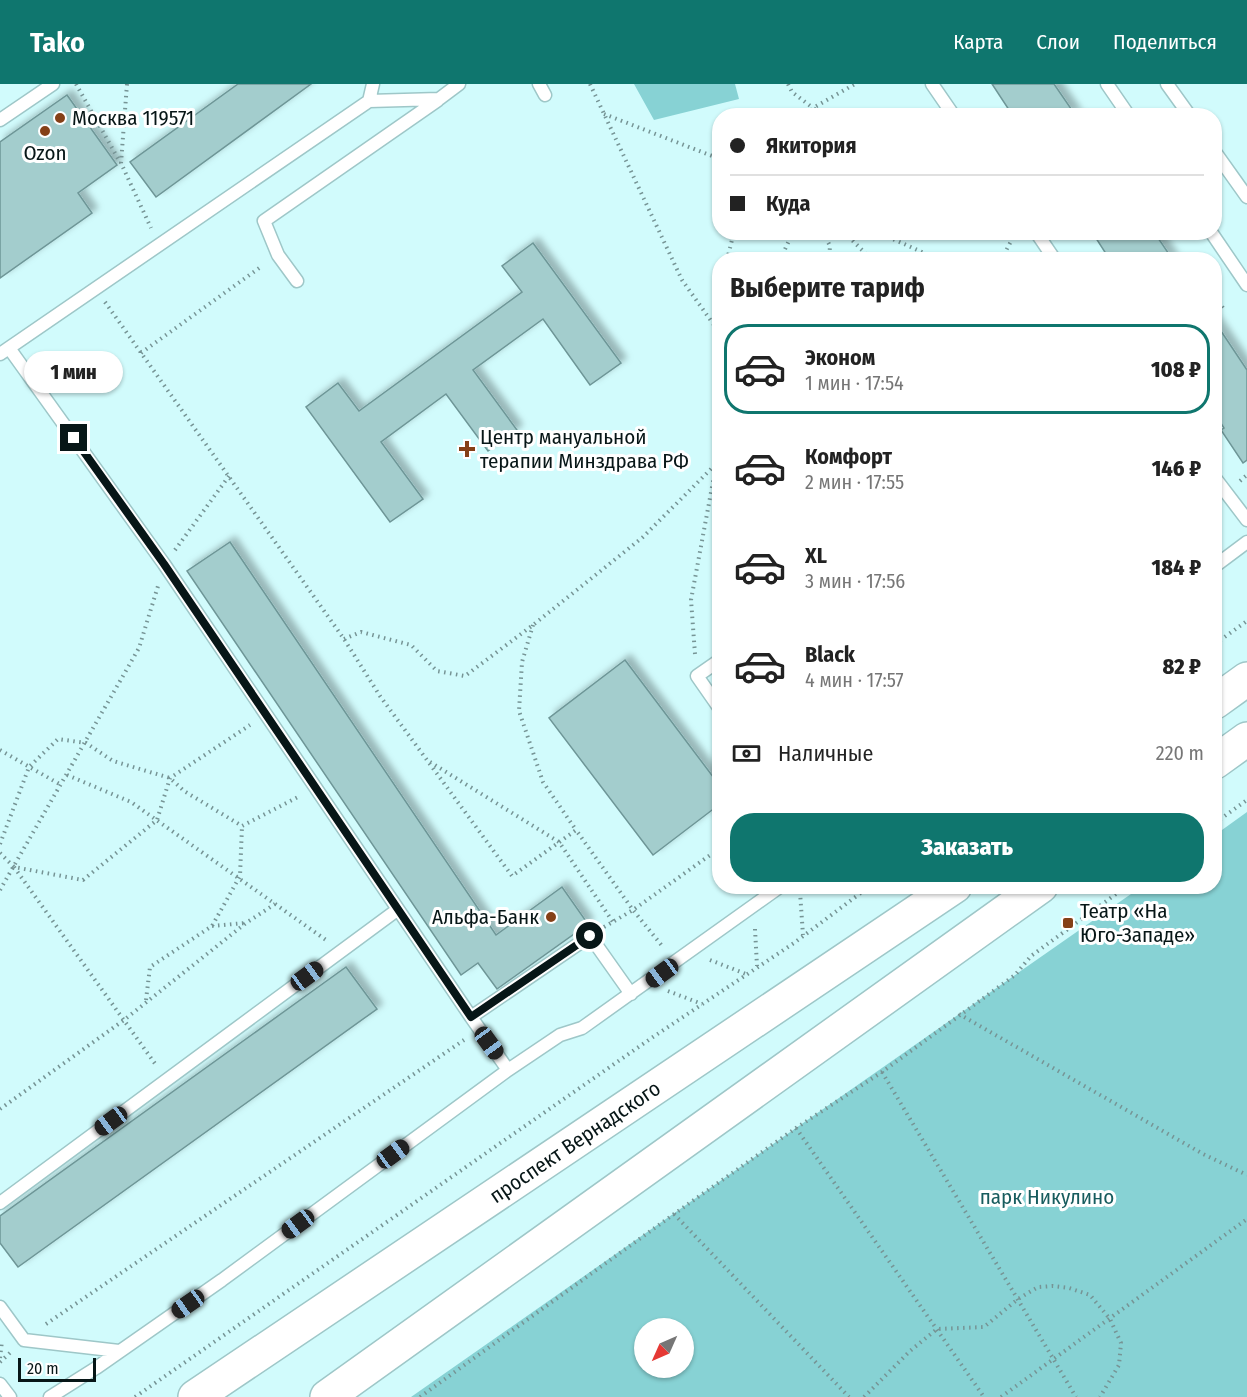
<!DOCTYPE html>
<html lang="ru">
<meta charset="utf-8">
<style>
body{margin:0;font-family:"Fira Sans Condensed",sans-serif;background:#f2f2f2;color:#222;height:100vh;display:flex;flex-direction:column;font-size:22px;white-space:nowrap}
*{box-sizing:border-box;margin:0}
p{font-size:20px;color:#767676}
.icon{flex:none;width:33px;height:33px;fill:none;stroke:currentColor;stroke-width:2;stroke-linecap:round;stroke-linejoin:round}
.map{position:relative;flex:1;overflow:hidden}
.sheet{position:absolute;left:712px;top:168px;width:510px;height:642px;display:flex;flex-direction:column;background:#fff;border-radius:24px;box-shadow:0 2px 4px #0004}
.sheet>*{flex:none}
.banner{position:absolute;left:712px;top:24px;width:510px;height:132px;border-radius:24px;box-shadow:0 2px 4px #0004;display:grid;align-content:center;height:132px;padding:0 18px;background:#fff}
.needle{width:39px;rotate:225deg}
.buttons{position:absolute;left:634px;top:1234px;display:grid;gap:12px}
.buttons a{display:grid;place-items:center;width:60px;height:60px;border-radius:50%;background:#fff;box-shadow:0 2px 4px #0004;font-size:30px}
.scale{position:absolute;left:18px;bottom:15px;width:78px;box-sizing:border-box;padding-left:6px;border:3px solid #071617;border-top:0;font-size:16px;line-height:21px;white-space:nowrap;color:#071617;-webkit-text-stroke:4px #fff;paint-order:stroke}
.end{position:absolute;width:27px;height:27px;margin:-14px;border:8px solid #071617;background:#fff;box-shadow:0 0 0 3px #fff}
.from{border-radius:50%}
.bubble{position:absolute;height:42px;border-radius:21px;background:#fff;box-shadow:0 2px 4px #0004;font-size:20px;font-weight:800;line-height:42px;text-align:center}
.car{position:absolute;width:18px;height:36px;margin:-18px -9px;border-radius:8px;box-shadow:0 0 4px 2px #0007;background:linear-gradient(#222 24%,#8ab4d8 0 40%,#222 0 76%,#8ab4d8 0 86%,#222 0)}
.banner b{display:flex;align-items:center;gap:21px;height:57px;font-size:22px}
.banner b+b{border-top:2px solid #e0e0e0}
.banner i{width:15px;height:15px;background:#222}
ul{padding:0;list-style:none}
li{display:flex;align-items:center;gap:18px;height:90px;margin:0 12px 9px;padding:0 6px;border:3px solid transparent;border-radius:24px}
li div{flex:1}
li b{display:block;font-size:22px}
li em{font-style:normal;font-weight:800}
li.current{border-color:#0f766e}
li>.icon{width:54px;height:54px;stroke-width:1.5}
h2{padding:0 18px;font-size:27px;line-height:72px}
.pay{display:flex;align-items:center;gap:15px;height:66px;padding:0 18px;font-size:22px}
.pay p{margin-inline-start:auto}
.primary-button{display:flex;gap:12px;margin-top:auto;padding:12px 18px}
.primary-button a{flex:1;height:69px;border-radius:24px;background:#0f766e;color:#fff;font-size:24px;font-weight:800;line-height:69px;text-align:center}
header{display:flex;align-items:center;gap:36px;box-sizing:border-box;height:84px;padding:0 30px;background:#0f766e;color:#fff}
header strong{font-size:28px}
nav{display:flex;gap:33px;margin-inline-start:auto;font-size:21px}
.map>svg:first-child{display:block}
.green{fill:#87d2d4;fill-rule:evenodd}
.building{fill:#a3cdcd;stroke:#6e9697;stroke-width:1.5;filter:url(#shadow)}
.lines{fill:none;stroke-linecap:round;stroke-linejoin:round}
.lane-casing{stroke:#9ec7c8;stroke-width:15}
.primary-casing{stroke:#9ec7c8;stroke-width:36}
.path{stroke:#769495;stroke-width:4;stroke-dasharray:1.5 4.5;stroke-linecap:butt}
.lane{stroke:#fff;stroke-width:12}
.primary{stroke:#fff;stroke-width:33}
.route{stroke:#071617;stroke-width:8}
.poi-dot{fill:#854017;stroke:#fff;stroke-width:2}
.labels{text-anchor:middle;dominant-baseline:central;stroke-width:6;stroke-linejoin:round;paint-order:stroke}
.poi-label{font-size:21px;fill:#071617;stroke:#fff;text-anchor:start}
.street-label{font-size:21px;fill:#071617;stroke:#fff}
.park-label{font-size:21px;fill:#175c5e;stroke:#fff}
</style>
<header>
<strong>Tako</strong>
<nav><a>Карта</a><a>Слои</a><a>Поделиться</a></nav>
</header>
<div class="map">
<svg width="1247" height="1313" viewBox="0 0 1247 1313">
<defs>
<filter id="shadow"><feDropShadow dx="5.5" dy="-5.5" stdDeviation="3" flood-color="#0004"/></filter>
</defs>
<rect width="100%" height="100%" fill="#d1fbfc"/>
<path class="green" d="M634 0H735L739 15 654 36Z
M1247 728V1313H411L1141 803 1215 802V751ZM645 1245H684V1284H645Z"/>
<path class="building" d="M238 0H311L156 113 130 78Z
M992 0H1054L1076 32H1013Z
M67 11 117 81 78 109 92 129 0 194V58Z
M1092 148H1154L1173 176H1110Z
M533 159 621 279 590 301 543 235 473 286 517 346 488 367 446 310 381 358 423 415 390 438 306 323 338 299 359 327 522 208 502 182Z
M1215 238 1247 286V376L1243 379 1221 346 1224 344 1215 330Z
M230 458 496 851 562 803 588 840 497 905 478 879 461 891 187 487Z
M625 576 720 702V720L653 771 549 634Z
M346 883 377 925 18 1183 0 1159V1132Z"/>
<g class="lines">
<defs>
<path id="lane" d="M539 0 545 11
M932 0 954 32
M1107 0 1129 32
M1167 0 1190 32
M369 17 373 0
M0 36 53 0
M1215 68 1247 113
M1036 148 1055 176
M1211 148 1247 201
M297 197 278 171 264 137 438 16
M9 264 164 480 471 933
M0 270 369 17 439 15 459 0
M1215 394 1247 436
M1215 482 1247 458
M720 576 697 592 720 625
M508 986 471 933 590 852 631 910
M0 1119 397 826
M0 1223 24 1256 119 1267
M0 1300 10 1313
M50 1313 96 1284 222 1196 508 986 560 951 582 944 781 802"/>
<path id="primary" d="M1215 618 1247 595
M1215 678 1247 655
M195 1313 955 802
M327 1313 1041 802"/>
</defs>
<use href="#lane" class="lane-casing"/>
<use href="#primary" class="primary-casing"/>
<path class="path" d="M76 0 120 78
M127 0 121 79 151 144
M590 0 682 196 714 241 720 272
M788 0 792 8 813 24 808 32
M604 30 720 75
M825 32 813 24 855 0
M823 148 830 162 829 176
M844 148 872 176
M877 148 940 176
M727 176 734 148
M780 176 793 148
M1001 176 1016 148
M1215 213 1223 224 1215 230
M105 218 344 555 380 612 512 792 576 746 633 826 663 863
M714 234 720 208
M141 269 262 182
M1240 397 1247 391
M175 466 229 392
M533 541 522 578 519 627 543 698 576 746
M344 555 361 548 411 561 437 587 465 592 533 541 643 453 716 380
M1215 560 1247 537
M695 570 691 516 720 360
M0 666 61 701
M430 678 559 758 613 838
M67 691 131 718 326 856
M1215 739 1247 716
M0 760 29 683 58 655 86 659 113 677 170 694 184 707 242 742 300 712
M0 769 14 783 83 796 157 736 170 694 250 641
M14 783 156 981
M0 806 139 564 158 502
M800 808 803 851
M212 842 245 839
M604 843 633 826 720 764
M755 845 757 882
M710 876 746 890
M668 907 702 920
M146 916 150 883 212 842 240 792 242 742
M959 930 1203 1070 1247 1091
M882 988 1076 1313
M0 1025 124 936 246 839 275 820
M796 1044 984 1313
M674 1130 849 1313
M46 1240 464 956
M0 1274 2 1257
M0 1278 12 1267
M135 1313 653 953 794 859 870 802
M420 1313 674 1130 796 1044 882 988 1015 891 1031 872 1127 802
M864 1313 910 1267 937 1245 984 1243 1018 1215 1038 1203 1053 1202 1069 1204 1090 1211 1110 1235 1121 1259 1119 1281 1100 1313
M1001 1313 1247 1135"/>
<use href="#lane" class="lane"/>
<use href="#primary" class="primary"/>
</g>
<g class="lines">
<path class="route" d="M74 354 164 480 471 933 590 852"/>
</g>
<g class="poi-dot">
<circle cx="60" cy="34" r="6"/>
<circle cx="45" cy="47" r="6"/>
<path d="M464 356h6v6h6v6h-6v6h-6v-6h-6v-6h6z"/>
<circle cx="551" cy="833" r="6"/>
<rect x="1062" y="833" width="12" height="12" rx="3"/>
</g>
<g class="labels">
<g class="poi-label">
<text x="72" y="34">Москва 119571</text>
<text x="45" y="69" text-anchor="middle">Ozon</text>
<text x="480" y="353">Центр мануальной<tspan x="480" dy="24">терапии Минздрава РФ</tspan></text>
<text x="1080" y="827">Театр «На<tspan x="1080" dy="24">Юго-Западе»</tspan></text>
<text x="539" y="833" text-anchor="end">Альфа-Банк</text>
</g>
<g class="street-label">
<text transform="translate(575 1058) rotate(-34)">проспект Вернадского</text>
</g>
<g class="park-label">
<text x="1047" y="1113">парк Никулино</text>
</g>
</g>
</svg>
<div class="buttons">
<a><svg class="needle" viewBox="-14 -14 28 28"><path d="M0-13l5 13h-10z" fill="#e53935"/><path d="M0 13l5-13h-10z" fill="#767676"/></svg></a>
</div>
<div class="scale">20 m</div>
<i class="end from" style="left:590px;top:852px"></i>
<i class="end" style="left:74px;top:354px"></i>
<div class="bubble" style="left:24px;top:267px;width:99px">1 мин</div>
<i class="car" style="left:662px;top:889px;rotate:234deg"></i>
<i class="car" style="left:307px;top:892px;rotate:54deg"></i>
<i class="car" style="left:489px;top:959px;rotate:144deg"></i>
<i class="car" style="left:111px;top:1037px;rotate:234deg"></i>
<i class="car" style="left:393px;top:1070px;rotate:54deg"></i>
<i class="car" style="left:298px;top:1140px;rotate:234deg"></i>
<i class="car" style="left:188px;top:1220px;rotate:235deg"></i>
<div class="banner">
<b><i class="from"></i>Якитория</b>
<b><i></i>Куда</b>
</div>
<section class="sheet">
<h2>Выберите тариф</h2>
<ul>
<li class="current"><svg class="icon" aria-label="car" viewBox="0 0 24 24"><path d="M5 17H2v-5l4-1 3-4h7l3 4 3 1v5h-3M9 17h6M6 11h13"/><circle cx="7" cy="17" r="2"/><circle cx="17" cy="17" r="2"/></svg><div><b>Эконом</b><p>1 мин · 17:54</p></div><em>108 ₽</em></li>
<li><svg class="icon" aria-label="car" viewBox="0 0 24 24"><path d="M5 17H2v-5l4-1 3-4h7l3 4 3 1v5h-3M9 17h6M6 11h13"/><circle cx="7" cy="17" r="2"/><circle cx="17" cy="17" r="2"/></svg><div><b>Комфорт</b><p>2 мин · 17:55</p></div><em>146 ₽</em></li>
<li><svg class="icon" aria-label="car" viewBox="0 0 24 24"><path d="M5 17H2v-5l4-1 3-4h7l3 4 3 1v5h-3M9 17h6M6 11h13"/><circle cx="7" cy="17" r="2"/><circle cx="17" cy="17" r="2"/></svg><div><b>XL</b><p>3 мин · 17:56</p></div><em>184 ₽</em></li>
<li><svg class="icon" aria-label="car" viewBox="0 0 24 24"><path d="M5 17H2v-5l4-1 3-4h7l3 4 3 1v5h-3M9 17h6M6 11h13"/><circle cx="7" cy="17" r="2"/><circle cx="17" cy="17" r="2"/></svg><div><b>Black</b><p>4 мин · 17:57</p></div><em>82 ₽</em></li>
</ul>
<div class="pay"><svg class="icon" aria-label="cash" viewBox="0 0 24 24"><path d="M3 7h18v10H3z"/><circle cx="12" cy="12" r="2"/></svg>Наличные<p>220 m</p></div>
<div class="primary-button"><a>Заказать</a></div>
</section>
</div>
